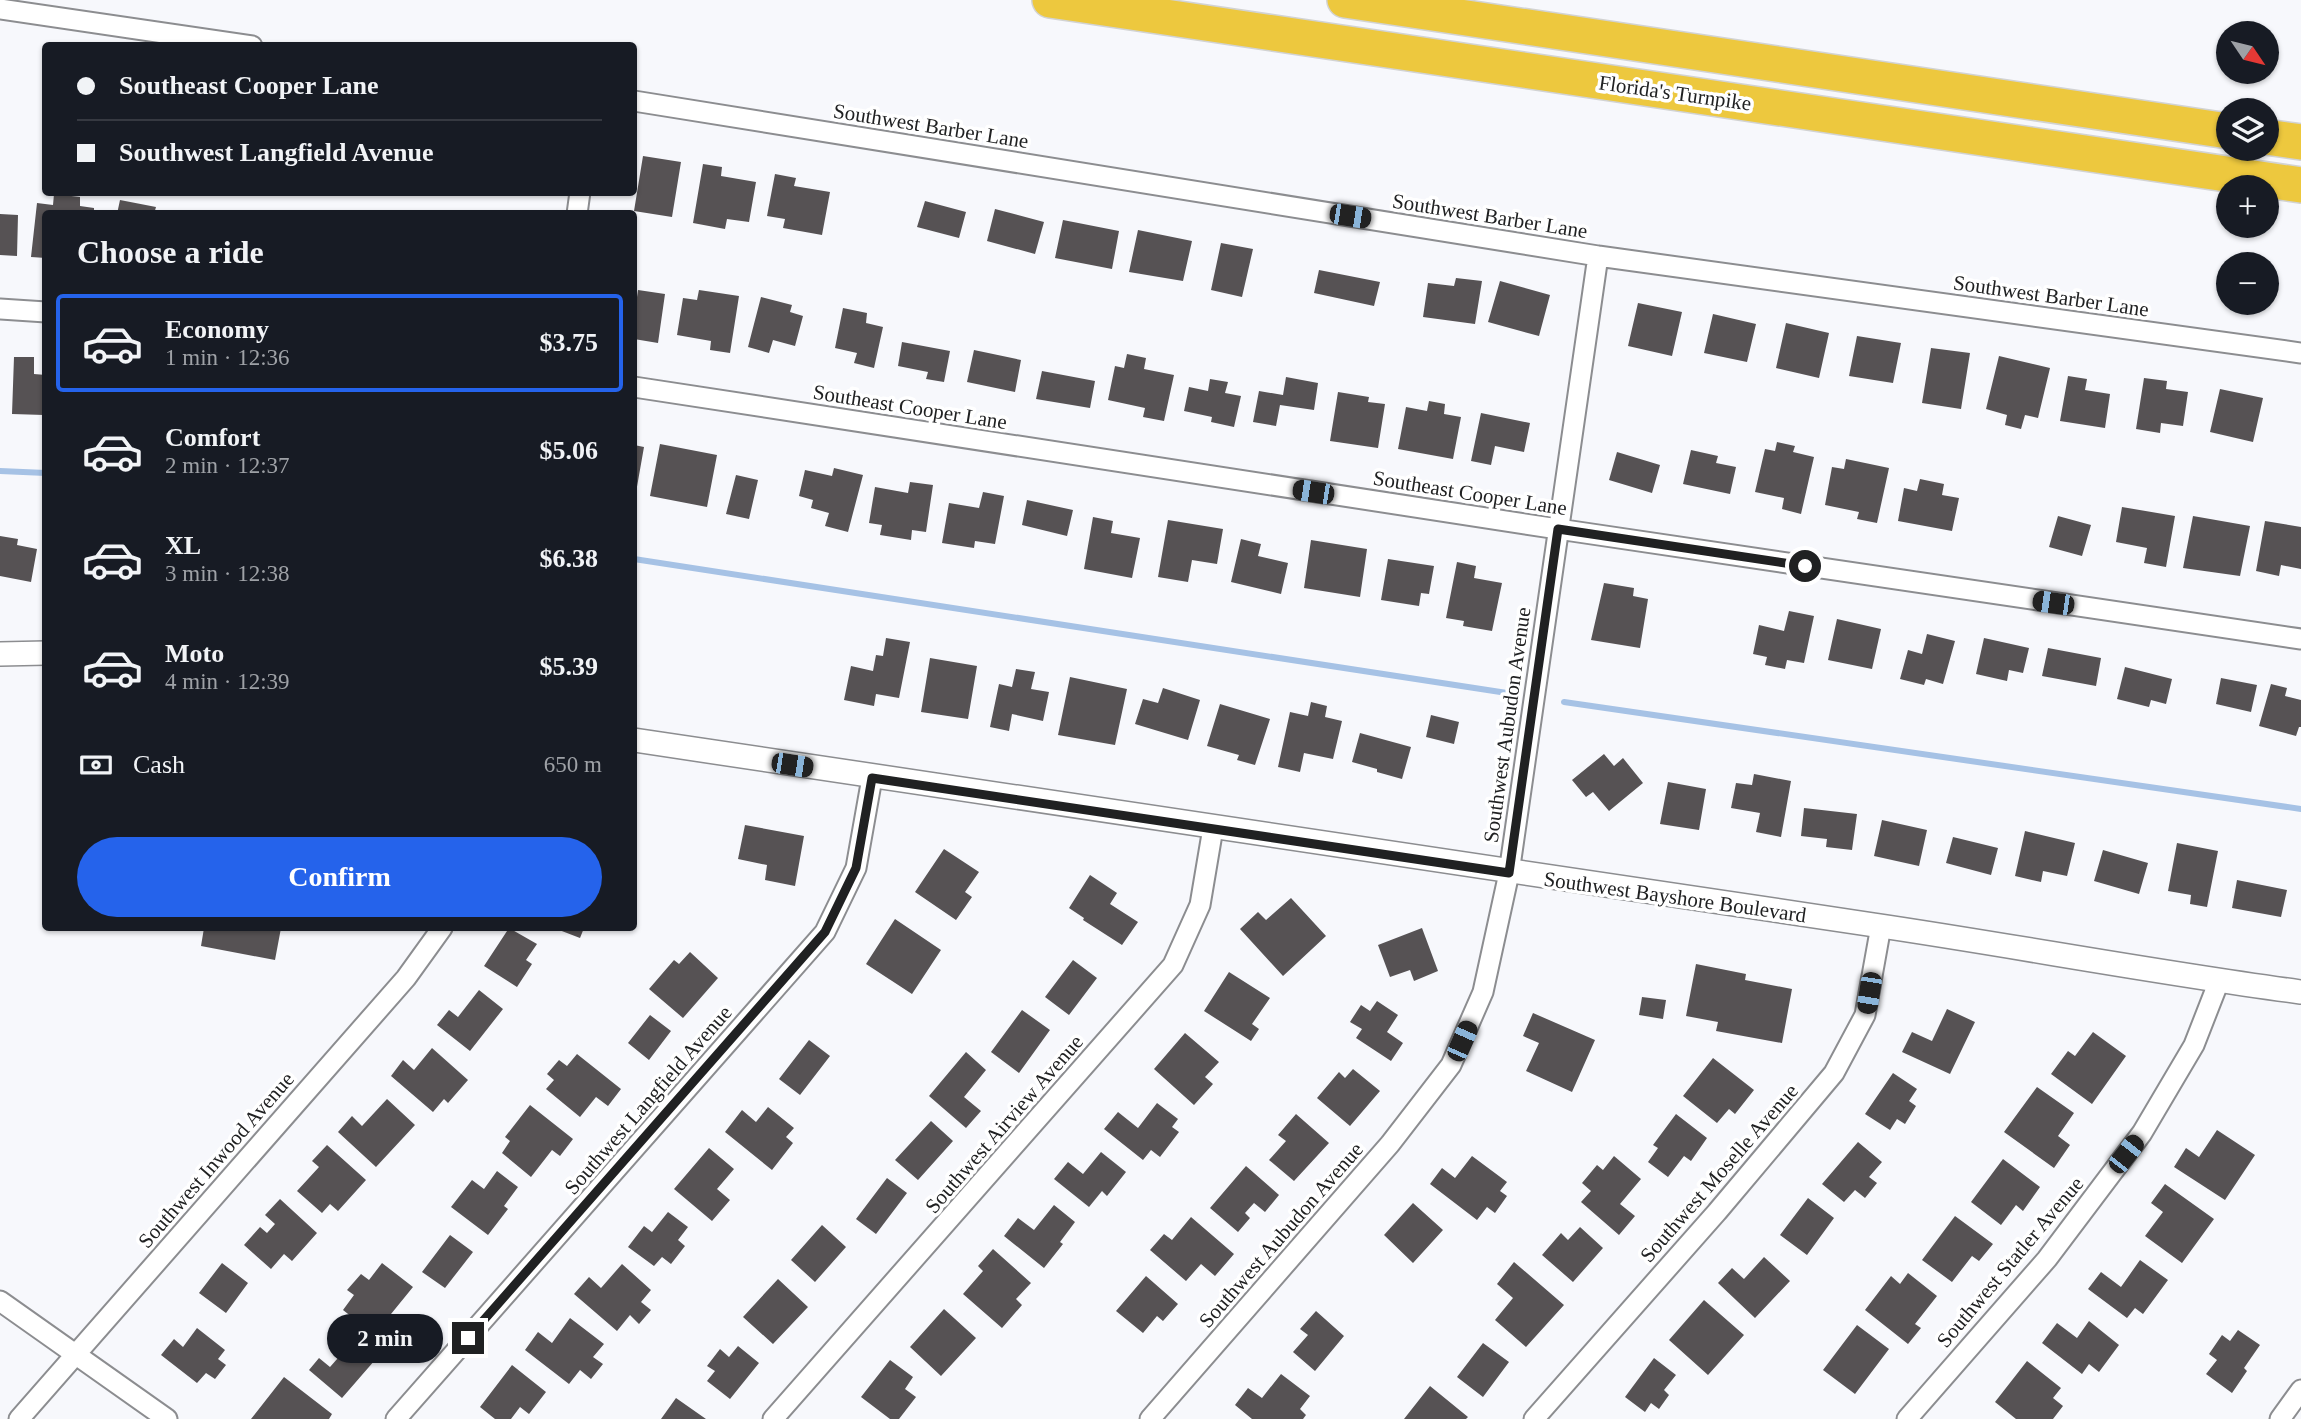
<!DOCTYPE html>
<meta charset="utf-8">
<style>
body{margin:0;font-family:Georgia,serif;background:#20242c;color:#f1f3f6;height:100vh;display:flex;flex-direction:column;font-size:26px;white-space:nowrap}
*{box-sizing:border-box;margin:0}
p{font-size:23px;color:#9ea1a6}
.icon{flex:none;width:38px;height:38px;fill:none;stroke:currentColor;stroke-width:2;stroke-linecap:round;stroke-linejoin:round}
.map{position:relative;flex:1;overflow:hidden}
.side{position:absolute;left:42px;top:210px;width:595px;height:721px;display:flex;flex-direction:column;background:#171b24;border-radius:7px;box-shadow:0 2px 5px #0004}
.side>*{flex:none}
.top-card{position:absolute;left:42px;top:42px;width:595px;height:154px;border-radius:7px;box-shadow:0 2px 5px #0004;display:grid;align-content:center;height:154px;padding:0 35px;background:#171b24}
.needle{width:46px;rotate:125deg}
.buttons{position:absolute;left:2216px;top:21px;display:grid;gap:14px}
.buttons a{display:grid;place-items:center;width:63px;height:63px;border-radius:50%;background:#171b24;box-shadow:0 2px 5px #0004;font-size:35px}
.end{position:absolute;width:32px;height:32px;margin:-16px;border:9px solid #202122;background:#fff;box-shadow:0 0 0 4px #fff}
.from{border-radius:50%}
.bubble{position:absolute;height:49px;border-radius:24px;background:#171b24;box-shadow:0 2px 5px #0004;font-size:23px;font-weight:800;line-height:49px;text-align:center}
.car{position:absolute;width:21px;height:42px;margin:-21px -10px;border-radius:9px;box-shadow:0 0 5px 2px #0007;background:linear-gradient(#222 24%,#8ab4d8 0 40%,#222 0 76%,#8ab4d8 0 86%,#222 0)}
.top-card b{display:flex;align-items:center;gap:24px;height:66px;font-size:26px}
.top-card b+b{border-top:2px solid #363941}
.top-card i{width:18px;height:18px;background:#f1f3f6}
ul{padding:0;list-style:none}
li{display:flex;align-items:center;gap:21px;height:98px;margin:0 14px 10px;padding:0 21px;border:4px solid transparent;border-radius:7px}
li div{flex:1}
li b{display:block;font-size:26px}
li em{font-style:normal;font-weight:800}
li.selected{border-color:#2563eb}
li>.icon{width:63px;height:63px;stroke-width:1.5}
h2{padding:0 35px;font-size:32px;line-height:84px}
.pay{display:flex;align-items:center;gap:18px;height:77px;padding:0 35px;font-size:26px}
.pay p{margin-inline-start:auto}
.primary-button{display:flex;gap:14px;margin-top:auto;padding:14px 35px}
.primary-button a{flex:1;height:80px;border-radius:42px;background:#2563eb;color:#fff;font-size:28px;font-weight:800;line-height:80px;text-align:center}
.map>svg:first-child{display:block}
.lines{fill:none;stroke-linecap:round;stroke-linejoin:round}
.stream{stroke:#a6c2e5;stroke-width:6}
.building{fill:#565254}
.minor-casing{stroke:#8c8d90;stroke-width:23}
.tertiary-casing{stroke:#8c8d90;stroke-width:26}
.motorway-casing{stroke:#d2d3d3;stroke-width:38}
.minor{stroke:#fff;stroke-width:19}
.tertiary{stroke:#fff;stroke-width:23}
.motorway{stroke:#edc83e;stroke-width:35}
.route{stroke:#202122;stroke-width:9}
.labels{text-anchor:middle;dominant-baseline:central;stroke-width:7;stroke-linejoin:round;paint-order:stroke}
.street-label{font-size:21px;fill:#202122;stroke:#fff}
</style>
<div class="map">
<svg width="2301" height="1419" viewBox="0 0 2301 1419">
<rect width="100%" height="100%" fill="#f7f8fc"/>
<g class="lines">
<path class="stream" d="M0 471 46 473
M634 559 1507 693
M1564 702 2301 809"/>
</g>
<path class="building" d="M643 156 681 162 672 217 634 211Z
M703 164 722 167 721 176 756 182 749 222 727 219 725 229 693 223Z
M775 174 796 178 794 186 830 192 822 235 783 228 785 219 767 216Z
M54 194 80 197V206L94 208V214H46V258L31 257 37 203 53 205Z
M120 200 156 207 154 214H117Z
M925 201 966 212 959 238 917 227Z
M995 209 1044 222 1035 254 987 241Z
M0 214 18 215 17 256 0 255Z
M1063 220 1119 231 1112 269 1055 258Z
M1138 230 1192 241 1183 281 1129 272Z
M1221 243 1253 249 1242 297 1211 290Z
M1319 270 1380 282 1374 306 1314 293Z
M1456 278 1482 281 1475 324 1423 317 1428 283 1454 286Z
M1500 281 1550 295 1539 336 1488 322Z
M638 290 665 294 658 343 634 339V304H636Z
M699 290 739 296 730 353 710 350 711 341 677 335 683 298 697 300Z
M761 297 792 305 790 312 803 316 795 346 773 340 769 353 748 347Z
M1638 303 1682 312 1672 356 1628 346Z
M843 308 867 313 866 323 883 327 874 368 854 363 857 353 835 348Z
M1713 314 1756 324 1747 362 1704 353Z
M1786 323 1829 333 1819 378 1776 368Z
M1857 336 1901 343 1893 383 1849 376Z
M902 342 950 351 944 382 926 379 928 372 898 366Z
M1931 348 1970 353 1961 409 1922 403Z
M974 350 1021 360 1015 392 967 382Z
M1127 354 1146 358 1144 369 1174 375 1164 421 1143 417 1145 408 1108 400 1115 366 1124 368Z
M1999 356 2050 368 2038 418 2025 415 2021 429 2005 425 2007 415 1986 409Z
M14 357H34V374L46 375 44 415 12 414Z
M1042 371 1095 381 1090 408 1036 399Z
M2068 376 2087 379 2085 390 2110 394 2105 428 2060 421Z
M1286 377 1318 383 1314 410 1280 405 1276 426 1253 422 1259 391 1283 395Z
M2144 378 2167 381 2166 389 2188 392 2183 426 2161 423 2160 433 2136 429Z
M1210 379 1228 382 1225 393 1241 396 1234 427 1211 422 1212 417 1184 411 1189 387 1208 391Z
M2220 389 2263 398 2253 442 2210 432Z
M1338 392 1369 397 1368 402 1385 404 1378 448 1330 441Z
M1429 401 1445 404 1444 414 1461 417 1453 459 1398 449 1406 407 1427 411Z
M1481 413 1530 423 1524 452 1495 446 1491 465 1471 461Z
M1777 442 1795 446 1793 452 1814 457 1801 514 1782 509 1784 498 1755 492 1765 449 1775 451Z
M660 444 717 455 707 507 650 496Z
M634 445 644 447 635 498H634Z
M1691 450 1718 456 1716 463 1736 467 1730 494 1683 484Z
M1617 452 1660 465 1652 493 1609 480Z
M1846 459 1889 468 1877 523 1857 519 1859 512 1825 505 1832 467 1844 469Z
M834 468 863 475 848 532 825 526 829 513 811 508 813 500 799 496 805 470 832 476Z
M736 475 758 480 749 519 726 514Z
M1920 479 1944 484 1942 495 1959 498 1952 531 1898 521 1904 488 1917 491Z
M910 482 933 485 926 532 912 530 911 540 880 535 882 525 869 523 875 487 908 493Z
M983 492 1004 496 995 544 975 541 974 548 942 543 949 503 979 508Z
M1027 500 1073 510 1067 536 1022 525Z
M2122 507 2175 516 2166 567 2144 563 2147 548 2116 542Z
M2058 516 2091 525 2082 556 2049 547Z
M2193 516 2250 526 2240 576 2183 568Z
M1093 517 1113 521 1111 533 1140 538 1132 578 1084 569Z
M1168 520 1223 529 1217 564 1192 560 1188 582 1158 577Z
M2265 521 2301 527V569L2281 565 2279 576 2256 571Z
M0 536 18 539 17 545 37 549 31 582 0 576Z
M1241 539 1261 544 1258 556 1288 563 1281 594 1231 582Z
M1311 540 1367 549 1360 597 1304 588Z
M1388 559 1434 566 1429 594 1421 593 1419 606 1381 600Z
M1457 562 1476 566 1474 578 1502 583 1492 631 1463 626 1464 621 1446 618Z
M1604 583 1634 588 1633 596 1648 599 1640 648 1591 640Z
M1789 611 1814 616 1804 663 1787 660 1785 669 1765 665 1767 657 1753 654 1759 625 1784 631Z
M1837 619 1881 629 1872 669 1828 660Z
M1927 634 1955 641 1943 684 1926 679 1924 685 1900 679 1908 650 1922 654Z
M886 638 910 642 899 698 876 694 874 706 844 700 851 666 873 671 876 655 883 656Z
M1984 638 2029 648 2023 673 2009 670 2007 681 1976 674Z
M2048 648 2101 658 2096 686 2042 676Z
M930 658 977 666 968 719 921 712Z
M2125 667 2172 679 2166 704 2151 700 2149 707 2117 699Z
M1016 669 1035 672 1031 689 1049 692 1043 721 1012 714 1009 731 990 727 999 684 1012 687Z
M1070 677 1127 689 1115 745 1058 735Z
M2221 678 2257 685 2251 712 2216 704Z
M2271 684 2287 688 2285 696 2301 700V727H2299L2296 736 2259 726Z
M1163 688 1200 700 1188 740 1135 724 1143 699 1158 703Z
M1311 702 1327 706 1325 717 1342 721 1333 759 1304 753 1300 772 1278 767 1290 712 1308 716Z
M1220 704 1270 719 1255 765 1237 760 1239 755 1207 746Z
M1431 715 1459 722 1454 744 1426 737Z
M1360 733 1411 747 1402 779 1377 772V769L1352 762Z
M1604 754 1614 766 1623 758 1643 783 1609 811 1593 792 1586 797 1572 780Z
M1754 774 1791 781 1781 837 1756 832 1760 813 1731 808 1736 783 1752 785Z
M1668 782 1706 789 1699 830 1660 824Z
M1804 808 1857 814 1852 850 1826 847 1827 839 1801 836Z
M1882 820 1927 830 1919 866 1874 856Z
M745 825 804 836 795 886 765 880 767 865 738 859Z
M2025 831 2075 843 2067 876 2043 871 2041 882 2015 876Z
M1953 837 1998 848 1991 875 1946 863Z
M2177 843 2218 851 2207 907 2190 904 2191 895 2168 891Z
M944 849 979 872 965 892 972 897 956 920 915 892Z
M2103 850 2148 863 2139 894 2094 881Z
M1090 875 1117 893 1110 904 1138 922 1122 945 1083 920 1084 918 1069 908Z
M2237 880 2287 890 2281 917 2232 908Z
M1291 898 1326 936 1283 976 1240 929 1258 912 1266 920Z
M895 919 941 950 912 994 866 964Z
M204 928H281L275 960 201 946Z
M509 928 537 944 526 960 532 964 517 987 484 966Z
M554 928H584L580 938Z
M1422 928 1438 971 1414 981 1410 970 1390 977 1378 945Z
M690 952 718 978 683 1018 649 989 674 960 679 964Z
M1073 960 1097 978 1069 1015 1045 997Z
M1696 964 1746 974 1745 980 1792 989 1782 1043 1716 1031 1718 1022 1686 1016Z
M1229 972 1270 998 1252 1024 1259 1029 1251 1041 1204 1011Z
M479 990 503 1009 470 1051 437 1025 449 1010 458 1017Z
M1642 997 1666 1000 1663 1019 1639 1015Z
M1377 1001 1398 1015 1387 1032 1403 1043 1391 1061 1356 1038 1362 1029 1350 1022 1361 1005 1370 1011Z
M1947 1009 1975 1022 1950 1074 1902 1052 1912 1032 1932 1041Z
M1022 1010 1050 1030 1019 1073 991 1052Z
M1533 1013 1595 1040 1572 1092 1526 1071 1539 1043 1523 1036Z
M650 1015 671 1031 649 1060 628 1043Z
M2093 1032 2126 1056 2092 1104 2051 1074 2068 1051 2075 1056Z
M1185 1033 1219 1062 1205 1077 1213 1084 1194 1105 1154 1069Z
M809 1040 830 1056 800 1095 779 1079Z
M432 1048 468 1080 448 1103 444 1099 433 1112 391 1076 403 1060 414 1070Z
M966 1052 986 1070 964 1097 981 1111 966 1128 929 1096Z
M577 1054 621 1089 608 1106 596 1097 580 1117 546 1089 554 1080 547 1074 559 1060 567 1066Z
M1713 1058 1754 1090 1735 1114 1729 1109 1717 1123 1683 1096Z
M1353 1069 1380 1091 1350 1126 1317 1098 1339 1072 1345 1078Z
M1893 1073 1917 1089 1909 1101 1916 1106 1905 1124 1897 1119 1890 1130 1865 1114Z
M2037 1087 2074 1113 2058 1136 2070 1145 2054 1168 2004 1132Z
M387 1099 415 1125 376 1167 338 1132 352 1116 362 1126Z
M1157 1103 1178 1119 1172 1127 1179 1132 1160 1157 1151 1150 1143 1160 1104 1129 1118 1112 1138 1128Z
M530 1105 573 1139 560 1156 552 1150 531 1177 502 1153 510 1141 505 1137Z
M768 1107 794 1128 786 1137 793 1143 772 1170 725 1132 742 1110 756 1122Z
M1296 1114 1329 1143 1294 1181 1269 1160 1286 1141 1278 1135Z
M1676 1114 1707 1138 1691 1161 1684 1156 1668 1177 1648 1162 1658 1148 1653 1145Z
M931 1121 953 1141 918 1180 895 1160Z
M2217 1130 2255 1155 2225 1200 2174 1167 2186 1148 2199 1157Z
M1858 1142 1882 1162 1869 1177 1877 1183 1865 1198 1855 1190 1844 1202 1822 1184Z
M327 1145 366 1180 338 1211 330 1204 322 1213 297 1191 319 1167 312 1161Z
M709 1148 734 1169 717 1189 730 1200 712 1221 674 1189Z
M1101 1152 1126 1172 1107 1196 1102 1191 1089 1207 1054 1179 1068 1162 1083 1174Z
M1472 1156 1507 1182 1500 1191 1507 1196 1495 1213 1487 1207 1477 1220 1430 1184 1442 1168 1455 1178Z
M1614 1156 1641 1179 1620 1204 1635 1216 1619 1235 1581 1202 1591 1191 1582 1183 1597 1165 1603 1170Z
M2003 1159 2040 1187 2023 1211 2016 1205 2001 1225 1971 1202Z
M1246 1166 1279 1195 1265 1212 1254 1203 1245 1213 1250 1218 1238 1232 1210 1208Z
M497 1171 518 1187 504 1206 508 1209 488 1235 451 1207 472 1180 484 1189Z
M887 1178 907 1193 876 1234 856 1219Z
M2165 1184 2214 1219 2182 1263 2145 1236 2163 1212 2151 1203Z
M1808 1198 1834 1218 1807 1255 1780 1235Z
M280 1199 317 1233 292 1261 284 1254 271 1269 244 1245 260 1227 267 1233 275 1224 265 1215Z
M1413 1203 1443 1230 1413 1263 1384 1235Z
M1054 1205 1075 1222 1060 1242 1063 1244 1044 1268 1004 1236 1018 1218 1034 1230Z
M668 1212 688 1227 678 1240 685 1246 671 1264 662 1257 654 1266 628 1247 644 1226 652 1232Z
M1955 1216 1993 1244 1979 1261 1972 1256 1952 1282 1922 1260Z
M1191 1217 1234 1254 1215 1276 1201 1264 1186 1281 1150 1250 1164 1234 1172 1240Z
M822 1225 846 1247 815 1282 791 1260Z
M1580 1227 1603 1248 1573 1282 1542 1255 1561 1233 1568 1240Z
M450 1235 473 1252 445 1288 422 1272Z
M993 1249 1031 1283 1016 1299 1022 1305 1002 1328 963 1294 983 1271 978 1266Z
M1764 1257 1790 1281 1755 1318 1718 1283 1732 1268 1744 1279Z
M2140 1260 2168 1280 2143 1314 2135 1308 2127 1318 2088 1289 2101 1272 2121 1287Z
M1514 1262 1564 1305 1526 1347 1495 1320 1513 1298 1497 1284Z
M222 1263 248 1283 226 1313 199 1293Z
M382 1263 413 1287 391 1314 408 1327 391 1348 343 1310 354 1295 347 1290 361 1274 369 1280Z
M622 1264 651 1290 641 1302 651 1310 639 1324 630 1315 617 1331 574 1294 589 1277 601 1288Z
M1908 1273 1937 1296 1915 1324 1921 1328 1908 1344 1865 1310 1891 1276 1900 1284Z
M1146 1276 1178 1304 1163 1321 1157 1316 1143 1333 1116 1311Z
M778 1279 808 1307 773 1344 743 1317Z
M1704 1300 1744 1335 1708 1375 1669 1340Z
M944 1309 976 1338 941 1376 910 1347Z
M1316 1311 1344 1336 1315 1371 1293 1352 1308 1335 1300 1329Z
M570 1318 604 1344 593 1357 603 1364 591 1379 580 1370 569 1384 525 1350 538 1332 552 1343Z
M2089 1321 2119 1345 2099 1372 2089 1364 2082 1374 2042 1343 2057 1323 2077 1338Z
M1857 1325 1889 1349 1855 1394 1823 1370Z
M197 1328 225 1350 218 1359 226 1365 215 1379 206 1373 197 1383 161 1355 174 1339 183 1347Z
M2238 1330 2260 1345 2244 1368 2247 1371 2232 1393 2206 1374 2217 1360 2209 1354 2222 1335 2230 1341Z
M353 1341 375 1360 342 1398 309 1370 319 1358 330 1367Z
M1483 1343 1509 1362 1483 1397 1457 1377Z
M738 1346 759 1363 730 1399 707 1381 715 1371 707 1366 720 1349 729 1357Z
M1654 1358 1676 1375 1664 1390 1669 1395 1659 1409 1651 1403 1645 1412 1625 1397Z
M890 1360 913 1377 905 1389 916 1397 899 1419H890L861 1397Z
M2027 1361 2061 1388 2053 1398 2063 1406 2053 1419H2016L1995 1402Z
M512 1365 546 1392 529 1414 520 1407 511 1419H495L480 1407Z
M1281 1374 1310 1396 1300 1409 1306 1415 1303 1419H1252L1235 1405 1248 1388 1262 1398Z
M284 1377 332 1414 329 1419H251Z
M1430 1386 1468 1417 1466 1419H1404Z
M676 1398 706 1419H661Z"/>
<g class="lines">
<defs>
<path id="minor" d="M0 9 252 46
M634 101 1598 256 2301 353
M577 214 580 192
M0 309 46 312
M634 387 1558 529 2301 639
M0 1301 167 1419
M19 1419 406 978 442 928
M396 1419 825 932 856 868 872 778
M773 1419 1173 965 1200 905 1213 828
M1150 1419 1390 1144 1451 1065 1483 992 1509 873 1598 256
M1534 1419 1717 1212 1834 1073 1865 1015 1881 926
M1907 1419 2047 1259 2142 1133 2194 1045 2219 981
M2280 1419 2301 1390"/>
<path id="tertiary" d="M0 654 46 653
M634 740C1046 805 1460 865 1874 925 2016 946 2158 973 2301 992"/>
<path id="motorway" d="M1050 0 2301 185
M1345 0 2228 131
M2266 137 2301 142"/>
</defs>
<use href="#minor" class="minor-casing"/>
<use href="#tertiary" class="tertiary-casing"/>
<use href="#motorway" class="motorway-casing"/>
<use href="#minor" class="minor"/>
<use href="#tertiary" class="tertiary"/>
<use href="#motorway" class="motorway"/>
</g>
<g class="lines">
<path class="route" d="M468 1338 825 932 856 868 872 778 1509 873 1558 529 1805 566"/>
</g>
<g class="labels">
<g class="street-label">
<text transform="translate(1675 93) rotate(8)">Florida's Turnpike</text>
<text transform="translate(931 126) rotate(9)">Southwest Barber Lane</text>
<text transform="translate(1490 216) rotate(9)">Southwest Barber Lane</text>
<text transform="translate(2051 296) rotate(8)">Southwest Barber Lane</text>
<text transform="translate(910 407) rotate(9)">Southeast Cooper Lane</text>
<text transform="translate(1470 493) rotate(9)">Southeast Cooper Lane</text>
<text transform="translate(1507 725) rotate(-82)">Southwest Aubudon Avenue</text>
<text transform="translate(1675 897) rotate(8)">Southwest Bayshore Boulevard</text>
<text transform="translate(648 1100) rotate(-49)">Southwest Langfield Avenue</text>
<text transform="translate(1004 1124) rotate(-49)">Southwest Airview Avenue</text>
<text transform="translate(216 1160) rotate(-49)">Southwest Inwood Avenue</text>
<text transform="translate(1719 1173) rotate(-49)">Southwest Moselle Avenue</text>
<text transform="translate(1281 1235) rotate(-49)">Southwest Aubudon Avenue</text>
<text transform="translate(2010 1262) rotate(-50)">Southwest Statler Avenue</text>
</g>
</g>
</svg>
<div class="buttons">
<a><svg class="needle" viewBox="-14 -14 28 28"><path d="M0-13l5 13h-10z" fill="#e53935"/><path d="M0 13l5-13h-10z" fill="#9ea1a6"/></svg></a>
<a><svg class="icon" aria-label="layers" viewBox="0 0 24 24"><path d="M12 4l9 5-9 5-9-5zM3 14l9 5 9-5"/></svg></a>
<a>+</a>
<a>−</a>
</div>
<i class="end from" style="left:1805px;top:566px"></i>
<i class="end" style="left:468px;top:1338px"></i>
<div class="bubble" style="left:327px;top:1314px;width:116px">2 min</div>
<i class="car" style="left:1350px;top:216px;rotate:99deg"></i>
<i class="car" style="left:1313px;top:492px;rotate:279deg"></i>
<i class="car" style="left:2053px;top:603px;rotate:278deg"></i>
<i class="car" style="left:792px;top:765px;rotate:99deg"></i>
<i class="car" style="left:1869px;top:993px;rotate:189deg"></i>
<i class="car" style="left:1462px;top:1041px;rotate:24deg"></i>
<i class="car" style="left:2126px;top:1154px;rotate:38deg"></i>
<div class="top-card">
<b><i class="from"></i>Southeast Cooper Lane</b>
<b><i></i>Southwest Langfield Avenue</b>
</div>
<section class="side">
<h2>Choose a ride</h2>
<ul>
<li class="selected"><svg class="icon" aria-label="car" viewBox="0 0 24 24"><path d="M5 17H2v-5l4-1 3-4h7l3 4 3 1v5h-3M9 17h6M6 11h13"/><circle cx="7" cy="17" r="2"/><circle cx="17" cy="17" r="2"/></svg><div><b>Economy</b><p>1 min · 12:36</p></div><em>$3.75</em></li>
<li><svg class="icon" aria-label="car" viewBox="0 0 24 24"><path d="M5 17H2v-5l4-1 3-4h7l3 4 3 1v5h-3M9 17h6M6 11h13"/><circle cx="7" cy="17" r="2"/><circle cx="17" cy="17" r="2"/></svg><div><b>Comfort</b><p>2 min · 12:37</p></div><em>$5.06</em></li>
<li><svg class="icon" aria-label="car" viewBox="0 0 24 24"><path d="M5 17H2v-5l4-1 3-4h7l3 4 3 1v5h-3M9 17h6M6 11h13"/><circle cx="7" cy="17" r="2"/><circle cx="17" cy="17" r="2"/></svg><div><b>XL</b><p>3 min · 12:38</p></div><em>$6.38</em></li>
<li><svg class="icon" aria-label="car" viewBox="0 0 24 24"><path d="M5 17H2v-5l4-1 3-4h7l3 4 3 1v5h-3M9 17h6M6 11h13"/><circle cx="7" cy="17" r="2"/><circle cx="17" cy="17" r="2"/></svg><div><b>Moto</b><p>4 min · 12:39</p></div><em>$5.39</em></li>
</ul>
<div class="pay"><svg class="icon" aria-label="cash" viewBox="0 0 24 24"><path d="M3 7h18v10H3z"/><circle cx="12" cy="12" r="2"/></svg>Cash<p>650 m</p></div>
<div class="primary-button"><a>Confirm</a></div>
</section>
</div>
